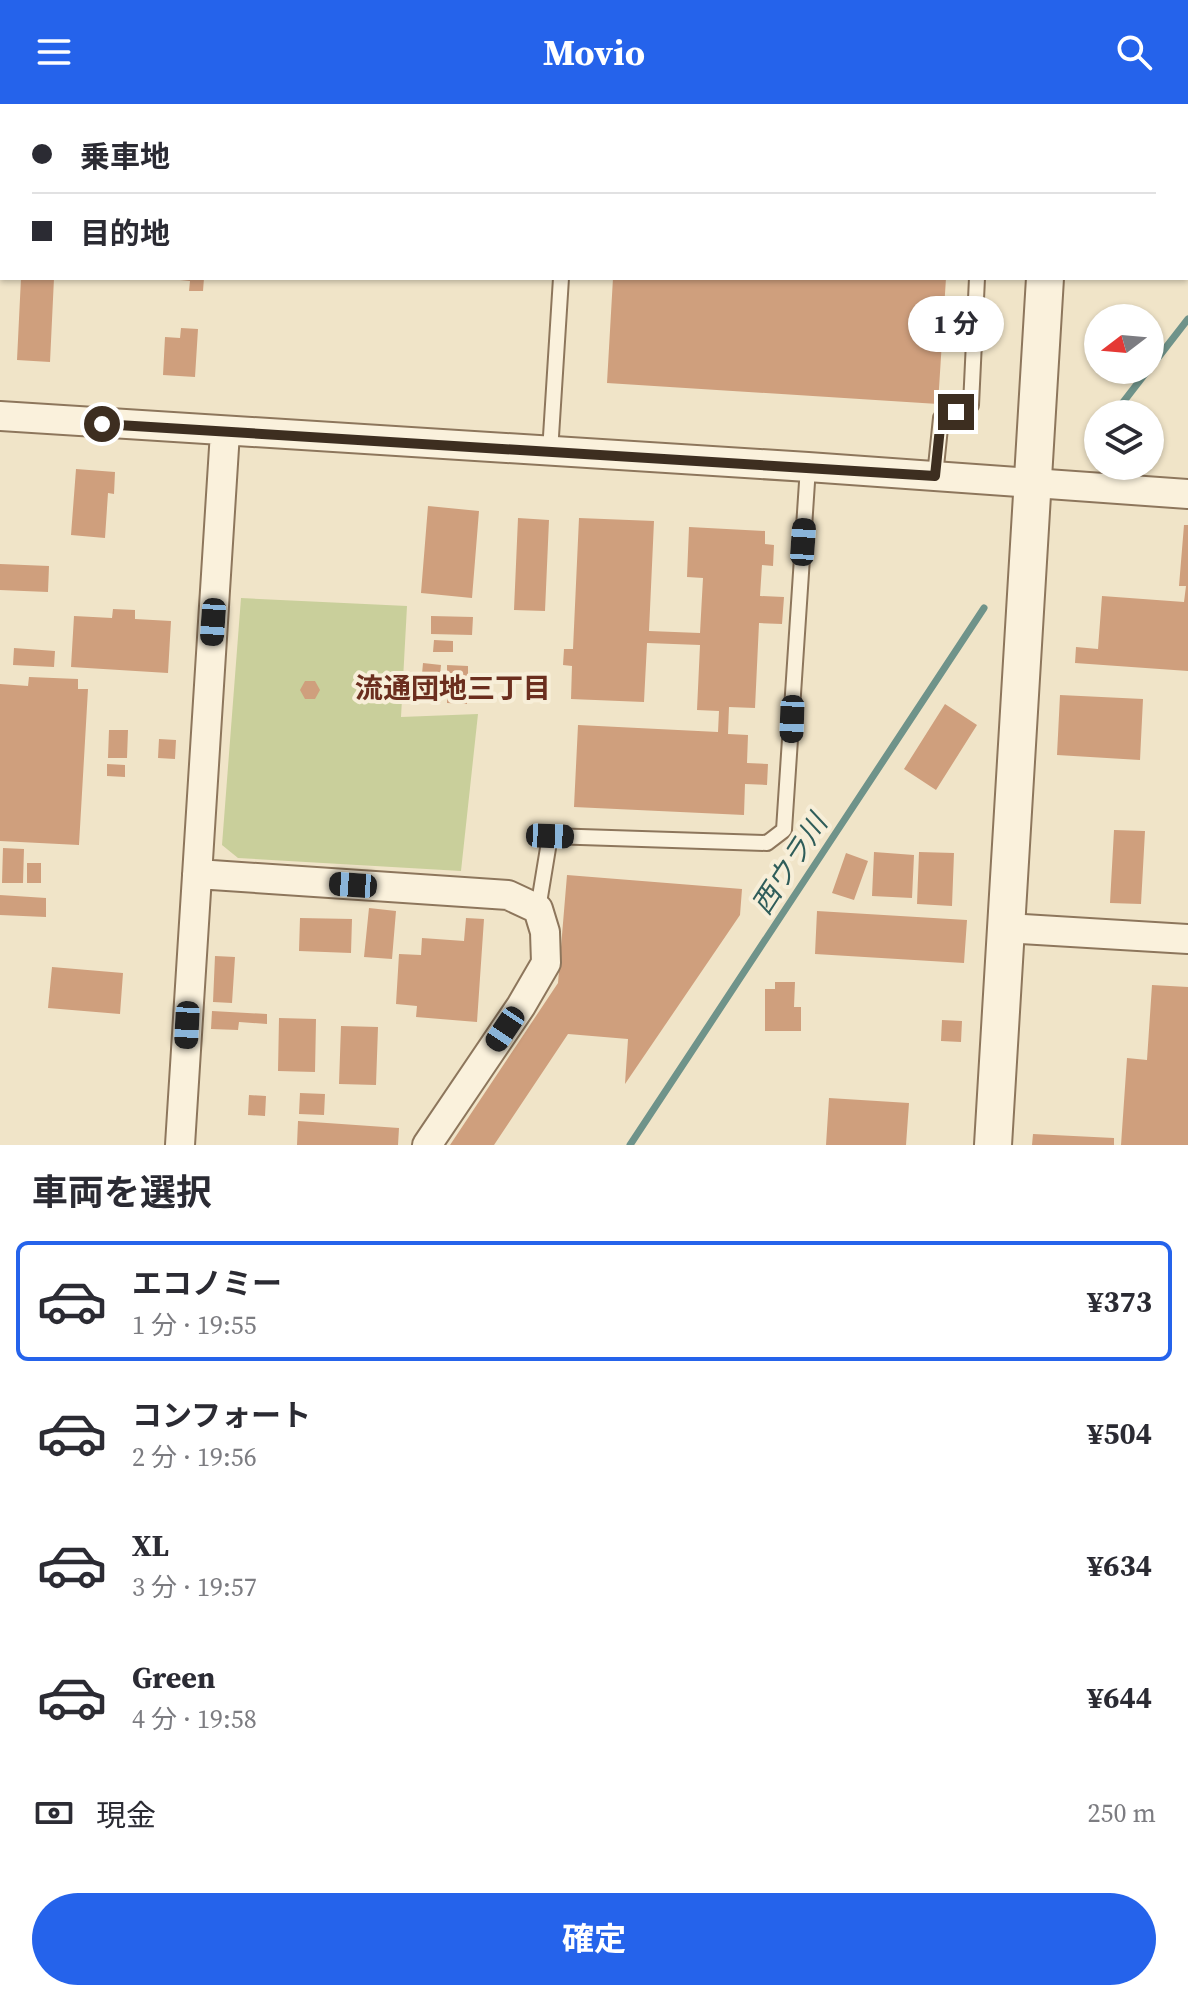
<!DOCTYPE html>
<html lang="ja">
<meta charset="utf-8">
<style>
body{margin:0;font-family:"Source Serif 4","Noto Sans JP",serif;background:#f2f2f3;color:#2b2b33;height:100vh;display:flex;flex-direction:column;font-size:30px;white-space:nowrap}
*{box-sizing:border-box;margin:0}
p{font-size:26px;color:#7c7c81}
.icon{flex:none;width:44px;height:44px;fill:none;stroke:currentColor;stroke-width:2;stroke-linecap:round;stroke-linejoin:round}
.map{position:relative;height:1041px;overflow:hidden}
.side{display:flex;flex-direction:column;background:#fff;flex:1}
.side>*{flex:none}
.top-card{position:absolute;left:0px;top:0px;width:1188px;height:176px;box-shadow:0 2px 6px #0004;display:grid;align-content:center;height:176px;padding:0 32px;background:#fff}
.needle{width:52px;rotate:254deg}
.tools{position:absolute;left:1084px;top:200px;display:grid;gap:16px}
.tools a{display:grid;place-items:center;width:80px;height:80px;border-radius:50%;background:#fff;box-shadow:0 2px 6px #0004;font-size:40px}
.end{position:absolute;width:36px;height:36px;margin:-18px;border:10px solid #3d2e20;background:#fff;box-shadow:0 0 0 4px #fff}
.from{border-radius:50%}
.bubble{position:absolute;height:56px;border-radius:28px;background:#fff;box-shadow:0 2px 6px #0004;font-size:26px;font-weight:700;line-height:56px;text-align:center}
.car{position:absolute;width:24px;height:48px;margin:-24px -12px;border-radius:10px;box-shadow:0 0 6px 2px #0007;background:linear-gradient(#222 24%,#8ab4d8 0 40%,#222 0 76%,#8ab4d8 0 86%,#222 0)}
.top-card b{display:flex;align-items:center;gap:28px;height:76px;font-size:30px}
.top-card b+b{border-top:2px solid #e1e1e2}
.top-card i{width:20px;height:20px;background:#2b2b33}
ul{padding:0;list-style:none}
li{display:flex;align-items:center;gap:24px;height:120px;margin:0 16px 12px;padding:0 16px;border:4px solid transparent;border-radius:12px}
li div{flex:1}
li b{display:block;font-size:30px}
li em{font-style:normal;font-weight:700}
li.on{border-color:#2563eb}
li>.icon{width:72px;height:72px;stroke-width:1.5}
h2{padding:0 32px;font-size:36px;line-height:96px}
.pay{display:flex;align-items:center;gap:20px;height:88px;padding:0 32px;font-size:30px}
.pay p{margin-inline-start:auto}
.action{display:flex;gap:16px;margin-top:auto;padding:16px 32px}
.action a{flex:1;height:92px;border-radius:48px;background:#2563eb;color:#fff;font-size:32px;font-weight:700;line-height:92px;text-align:center}
header{display:flex;justify-content:space-between;align-items:center;height:104px;padding:0 32px;background:#2563eb;color:#fff;font-size:36px;font-weight:700}
.map>svg:first-child{display:block}
.green{fill:#c9cf9b}
.lines{fill:none;stroke-linecap:round;stroke-linejoin:round}
.stream{stroke:#6f938a;stroke-width:7}
.building{fill:#cf9f7d}
.service-casing{stroke:#8d765c;stroke-width:18}
.minor-casing{stroke:#8d765c;stroke-width:32}
.tertiary-casing{stroke:#8d765c;stroke-width:40}
.service{stroke:#faf1dc;stroke-width:14}
.minor{stroke:#faf1dc;stroke-width:28}
.tertiary{stroke:#faf1dc;stroke-width:36}
.route{stroke:#3d2e20;stroke-width:10}
.labels{text-anchor:middle;dominant-baseline:central;stroke-width:8;stroke-linejoin:round;paint-order:stroke}
.neighbourhood-label{font-size:28px;font-weight:bold;fill:#6b2e1e;stroke:#f7eed8}
.water-label{font-size:28px;font-style:italic;fill:#2f5d5a;stroke:#f7eed8}
</style>
<header><svg class="icon" aria-label="menu" viewBox="0 0 24 24"><path d="M4 6h16M4 12h16M4 18h16"/></svg>Movio<svg class="icon" aria-label="search" viewBox="0 0 24 24"><circle cx="10" cy="10" r="6"/><path d="M15 15l6 6"/></svg></header>
<div class="map">
<svg width="1188" height="1041" viewBox="0 0 1188 1041">
<rect width="100%" height="100%" fill="#f0e4c8"/>
<path class="green" d="M241 494 407 502 401 613 478 610 461 767 238 754 222 741Z"/>
<g class="lines">
<path class="stream" d="M1150 264 1188 215
M1114 310 1148 266
M630 1041 984 504"/>
</g>
<path class="building" d="M21 174H54L50 258 17 256Z
M181 174H204L203 187H189L190 177 180 176Z
M613 174H946L938 300 607 279Z
M181 224 198 225 195 273 163 271 165 233 180 234Z
M76 365 115 368 114 390 108 389 105 434 71 431Z
M428 402 479 407 472 494 421 489Z
M518 414 549 416 545 507 514 506Z
M579 414 654 417 649 527 700 529 703 474 687 473 689 423 765 427V440L774 441 773 462 762 461 760 492 784 493 782 520 759 519 755 604 729 603 728 630 748 631 747 659 768 660 767 681 745 680 744 711 574 703 578 621 718 628 719 607 697 606 700 541 647 539 644 598 571 595 572 562 563 561 564 545H573Z
M1184 421H1188V567L1075 559 1076 543 1098 545 1102 492 1184 498 1186 482H1179Z
M0 460 49 462 48 488 0 486Z
M113 505 135 506V515L171 517 168 569 71 563 74 512 112 514Z
M431 512 473 513 472 531 431 530Z
M434 536 453 537V548H433Z
M14 544 55 547 54 563 13 561Z
M423 559 441 561 440 572 422 570Z
M447 561 468 562V573L447 572Z
M29 573 78 575V585H88L79 741 0 737V580L28 582Z
M305 577H315L320 586 315 595H305L300 586Z
M421 587 441 588V599H421Z
M447 589 467 590V600L447 599Z
M1060 591 1143 595 1140 656 1057 651Z
M945 600 977 621 936 686 904 665Z
M109 626H128L127 654H108Z
M159 635 176 636 175 655 158 654Z
M107 660 125 661V673L107 672Z
M1114 726 1145 727 1141 800 1110 799Z
M3 744 24 745 23 779H2Z
M874 748 914 751 912 794 872 792Z
M919 748 954 749 952 802 917 800Z
M846 749 868 757 854 796 832 789Z
M27 759H41V779H27Z
M567 771 742 785 740 811 625 980 628 935 568 930 494 1041H450L558 879Z
M0 791 46 794V813L0 811Z
M369 804 396 807 392 855 364 853Z
M817 807 967 816 964 859 815 850Z
M300 814 352 815 351 849 299 847Z
M466 814 484 815 477 918 416 913 417 902 396 900 399 850 421 851 422 834 464 837Z
M215 852 235 853 232 899 213 898Z
M52 863 123 869 120 910 48 904Z
M775 878H795L794 903H801V927H765V885H775Z
M1152 881 1188 883V1041H1121L1127 954 1147 956Z
M212 907 267 910V920L239 918 238 926 211 925Z
M279 914 316 915 315 968 278 967Z
M942 916 962 917 961 938 941 937Z
M341 922 378 923 376 981 339 980Z
M300 989 325 990 324 1011 299 1010Z
M249 991 266 992 265 1012 248 1011Z
M829 994 909 999 906 1041H826Z
M298 1017 399 1024 398 1041H297Z
M1033 1030 1114 1034V1041H1032Z"/>
<g class="lines">
<defs>
<path id="service" d="M55 2V0
M548 2V0
M0 32H2
M550 348 561 174
M935 372 941 314 971 301 977 174
M538 805 550 732 767 739 784 726 808 363"/>
<path id="minor" d="M0 312 808 363 1188 390
M197 770 508 791 538 805 545 828 546 859 521 902 427 1041
M1006 824 1188 835
M180 1041 225 328"/>
<path id="tertiary" d="M1056 2V0
M993 1041 1045 174"/>
</defs>
<use href="#service" class="service-casing"/>
<use href="#minor" class="minor-casing"/>
<use href="#tertiary" class="tertiary-casing"/>
<use href="#service" class="service"/>
<use href="#minor" class="minor"/>
<use href="#tertiary" class="tertiary"/>
</g>
<g class="lines">
<path class="route" d="M102 320 935 372 941 314 956 308"/>
</g>
<g class="labels">
<g class="neighbourhood-label">
<text x="453" y="584">流通団地三丁目</text>
</g>
<g class="water-label">
<text transform="translate(789 760) rotate(-57)">西ウラ川</text>
</g>
</g>
</svg>
<div class="tools">
<a><svg class="needle" viewBox="-14 -14 28 28"><path d="M0-13l5 13h-10z" fill="#e53935"/><path d="M0 13l5-13h-10z" fill="#7c7c81"/></svg></a>
<a><svg class="icon" aria-label="layers" viewBox="0 0 24 24"><path d="M12 4l9 5-9 5-9-5zM3 14l9 5 9-5"/></svg></a>
</div>
<i class="end from" style="left:102px;top:320px"></i>
<i class="end" style="left:956px;top:308px"></i>
<div class="bubble" style="left:908px;top:192px;width:96px">1 分</div>
<i class="car" style="left:803px;top:438px;rotate:4deg"></i>
<i class="car" style="left:213px;top:518px;rotate:184deg"></i>
<i class="car" style="left:792px;top:615px;rotate:182deg"></i>
<i class="car" style="left:550px;top:732px;rotate:92deg"></i>
<i class="car" style="left:353px;top:781px;rotate:274deg"></i>
<i class="car" style="left:187px;top:921px;rotate:183deg"></i>
<i class="car" style="left:505px;top:925px;rotate:214deg"></i>
<div class="top-card">
<b><i class="from"></i>乗車地</b>
<b><i></i>目的地</b>
</div>
</div>
<section class="side">
<h2>車両を選択</h2>
<ul>
<li class="on"><svg class="icon" aria-label="car" viewBox="0 0 24 24"><path d="M5 17H2v-5l4-1 3-4h7l3 4 3 1v5h-3M9 17h6M6 11h13"/><circle cx="7" cy="17" r="2"/><circle cx="17" cy="17" r="2"/></svg><div><b>エコノミー</b><p>1 分 · 19:55</p></div><em>¥373</em></li>
<li><svg class="icon" aria-label="car" viewBox="0 0 24 24"><path d="M5 17H2v-5l4-1 3-4h7l3 4 3 1v5h-3M9 17h6M6 11h13"/><circle cx="7" cy="17" r="2"/><circle cx="17" cy="17" r="2"/></svg><div><b>コンフォート</b><p>2 分 · 19:56</p></div><em>¥504</em></li>
<li><svg class="icon" aria-label="car" viewBox="0 0 24 24"><path d="M5 17H2v-5l4-1 3-4h7l3 4 3 1v5h-3M9 17h6M6 11h13"/><circle cx="7" cy="17" r="2"/><circle cx="17" cy="17" r="2"/></svg><div><b>XL</b><p>3 分 · 19:57</p></div><em>¥634</em></li>
<li><svg class="icon" aria-label="car" viewBox="0 0 24 24"><path d="M5 17H2v-5l4-1 3-4h7l3 4 3 1v5h-3M9 17h6M6 11h13"/><circle cx="7" cy="17" r="2"/><circle cx="17" cy="17" r="2"/></svg><div><b>Green</b><p>4 分 · 19:58</p></div><em>¥644</em></li>
</ul>
<div class="pay"><svg class="icon" aria-label="cash" viewBox="0 0 24 24"><path d="M3 7h18v10H3z"/><circle cx="12" cy="12" r="2"/></svg>現金<p>250 m</p></div>
<div class="action"><a>確定</a></div>
</section>
